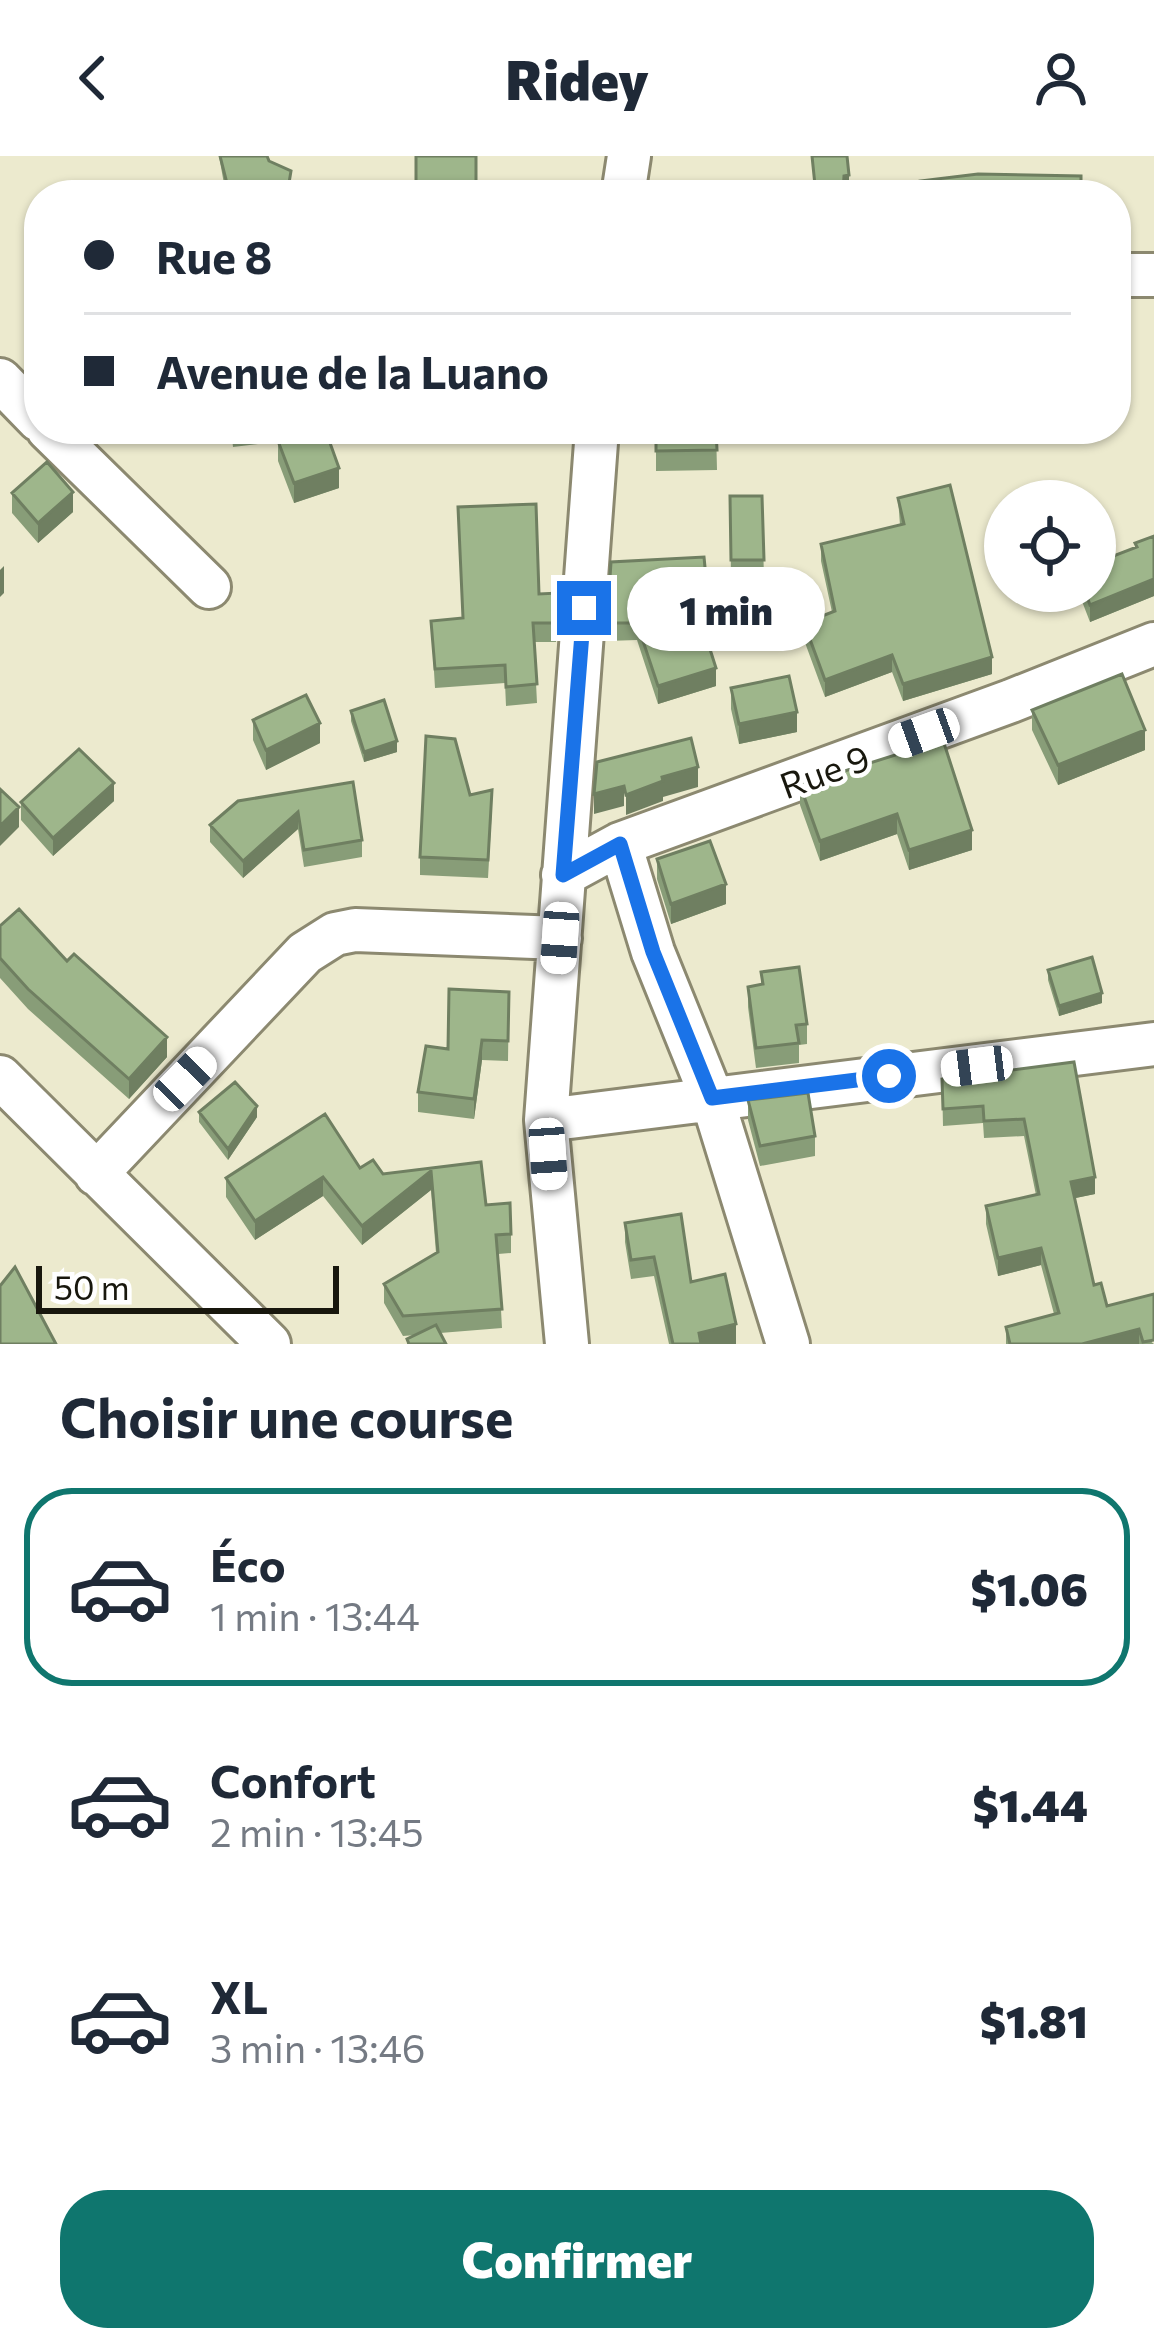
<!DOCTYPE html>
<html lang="fr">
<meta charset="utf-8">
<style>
body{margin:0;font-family:Commissioner,sans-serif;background:#f6f6f7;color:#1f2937;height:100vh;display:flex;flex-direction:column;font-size:45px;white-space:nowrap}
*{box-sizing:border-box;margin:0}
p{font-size:39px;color:#747a83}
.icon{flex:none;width:66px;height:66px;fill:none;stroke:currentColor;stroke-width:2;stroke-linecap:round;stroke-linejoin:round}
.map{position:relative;height:1188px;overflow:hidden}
.details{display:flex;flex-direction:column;background:#fff;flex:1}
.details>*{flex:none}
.guide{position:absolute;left:24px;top:24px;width:1107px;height:264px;border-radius:48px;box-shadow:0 3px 9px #0004;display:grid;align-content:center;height:264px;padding:0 60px;background:#fff}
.fabs{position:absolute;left:984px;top:324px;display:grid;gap:24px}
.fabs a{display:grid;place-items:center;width:132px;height:132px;border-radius:50%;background:#fff;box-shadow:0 3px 9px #0004;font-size:60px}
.scale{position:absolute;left:36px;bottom:30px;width:303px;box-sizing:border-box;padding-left:12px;border:6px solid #18170d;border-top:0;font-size:33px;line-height:42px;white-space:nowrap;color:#18170d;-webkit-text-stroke:9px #fff;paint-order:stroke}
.end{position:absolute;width:54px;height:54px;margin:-27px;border:15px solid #1a73e8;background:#fff;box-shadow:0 0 0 6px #fff}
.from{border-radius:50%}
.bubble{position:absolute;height:84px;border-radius:42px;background:#fff;box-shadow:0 3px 9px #0004;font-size:39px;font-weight:800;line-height:84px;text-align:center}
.car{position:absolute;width:36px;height:72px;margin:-36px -18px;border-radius:15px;box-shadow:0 0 9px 3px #0007;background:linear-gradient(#fff 24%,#345 0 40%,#fff 0 76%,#345 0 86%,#fff 0)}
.guide b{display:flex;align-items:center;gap:42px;height:114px;font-size:45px}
.guide b+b{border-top:3px solid #e0e1e3}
.guide i{width:30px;height:30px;background:#1f2937}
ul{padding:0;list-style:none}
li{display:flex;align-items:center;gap:36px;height:198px;margin:0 24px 18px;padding:0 36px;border:6px solid transparent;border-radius:48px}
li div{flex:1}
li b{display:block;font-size:45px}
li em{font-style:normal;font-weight:800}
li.current{border-color:#0f766e}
li>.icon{width:108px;height:108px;stroke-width:1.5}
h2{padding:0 60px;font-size:54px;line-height:144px}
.primary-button{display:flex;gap:24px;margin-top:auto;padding:24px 60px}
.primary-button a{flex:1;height:138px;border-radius:48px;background:#0f766e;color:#fff;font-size:48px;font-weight:800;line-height:138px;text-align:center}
header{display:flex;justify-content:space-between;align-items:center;height:156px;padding:0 60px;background:#fff;font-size:54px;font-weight:800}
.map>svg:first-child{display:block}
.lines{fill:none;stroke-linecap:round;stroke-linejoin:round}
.minor-casing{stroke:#8c8970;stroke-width:48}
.minor{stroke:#fff;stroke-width:42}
.wall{fill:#889d78}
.shaded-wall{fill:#6f7f61}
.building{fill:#9eb68b;stroke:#6f7f61;stroke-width:3}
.route{stroke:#1a73e8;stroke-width:15}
.labels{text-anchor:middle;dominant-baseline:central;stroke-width:9;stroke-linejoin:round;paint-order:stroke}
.street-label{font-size:36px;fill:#18170d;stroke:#fff}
</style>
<header><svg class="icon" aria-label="back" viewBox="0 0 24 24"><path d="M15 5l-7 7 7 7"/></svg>Ridey<svg class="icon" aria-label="person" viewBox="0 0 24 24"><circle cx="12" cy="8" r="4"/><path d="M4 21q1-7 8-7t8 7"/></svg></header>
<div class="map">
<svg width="1154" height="1188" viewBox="0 0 1154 1188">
<rect width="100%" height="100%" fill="#eceace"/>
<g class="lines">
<defs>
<path id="minor" d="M623 39 629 0
M1116 119H1154
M0 224 39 264
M48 273 209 431
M620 688 653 796 712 942 788 1188
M563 719 620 688 1011 545 1154 488
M0 921 269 1188
M546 964 1154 888
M96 1018 305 797 335 778 355 774 560 782
M567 1188 546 964 597 273"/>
</defs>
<use href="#minor" class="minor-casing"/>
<use href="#minor" class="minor"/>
</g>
<path class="wall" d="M219 0H267L291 30 289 39H226Z
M231 273H266V287L233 291Z
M656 273H716L717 314 656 315Z
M278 285 339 332 294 347 278 305Z
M12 337 73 356 38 387 12 357Z
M730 340H762L764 424H731Z
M898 342 992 518 903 545 892 516 825 541 804 484V467L832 456 821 405V388L900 369Z
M1154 380V440L1090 466 1078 435H1095L1135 392V387Z
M611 406 708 442V459L700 460 716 530 658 548 637 484 607 485Z
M539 438 558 456 556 486H534L537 547 506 550 505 527 435 532 431 465 462 462Z
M731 532 797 576 739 588 731 553Z
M1032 554 1145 594 1058 629 1032 574Z
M351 555 397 596 364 606 351 565Z
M253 564 320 587 266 614 253 584Z
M353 626 362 684V701L304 711 298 673 243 722 210 686V669Z
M800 629 972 674V694L909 714 897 678 820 705 800 649Z
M470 639 492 652 488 722 420 719V701Z
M114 645 53 700 21 664V646Z
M657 703 726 748 671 768 657 723Z
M0 770 67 805 167 901 129 943 28 853 0 822Z
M1048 814 1102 847 1059 860 1048 824Z
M761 816 807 868V888L799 889V907L756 912 748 851V831L761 828Z
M509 836 508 905 482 904 474 963 418 956V936L448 893Z
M1074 906 1095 1038 1075 1042 1094 1129 1107 1150 1154 1188H1006V1171L1054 1158 1041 1109 998 1120 986 1068V1050L1036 1039 1024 980 984 982 983 967 943 970 942 923Z
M748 944 815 980V1000L760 1010 748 964Z
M199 956 257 961 228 1004 199 966Z
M481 1006 486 1049 511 1078V1097L498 1098 502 1172 440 1177 446 1188H407V1183L416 1179 403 1180 384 1147V1128L436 1097 431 1034 362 1089 323 1040 255 1084 226 1041V1022L360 1012 383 1018Z
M625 1067 691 1126 736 1188H669L654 1120 631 1123 625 1086Z"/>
<path class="shaded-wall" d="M849 19V35L844 37V20Z
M339 312V332L294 347V327Z
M73 336V356L38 387V367Z
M4 410V437L0 441V414Z
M1154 423V440L1090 466V449Z
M892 499V516L825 541V524Z
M992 501V518L903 545V528Z
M716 512V530L658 548V530Z
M797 556V576L739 588V568Z
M320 567V587L266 614V594Z
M1145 574V594L1058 629V609Z
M397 585V596L364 606V596Z
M698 611V631L663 641V645L626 659V639L662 621Z
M114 627V645L53 700V682Z
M624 630V650L594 658V638Z
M19 651V671L0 690V670Z
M298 656V673L243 722V705Z
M897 658V678L820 705V685Z
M972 674V694L909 714V694Z
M726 728V748L671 768V748Z
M1102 837V847L1059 860V850Z
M167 881V901L129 943V923Z
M482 884V904L474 963V943Z
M257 950V961L228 1004V993Z
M431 1015V1034L362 1089V1070Z
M323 1021V1040L255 1084V1065Z
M1095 1021V1038L1071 1043V1026Z
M1041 1092V1109L998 1120V1102Z
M736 1168V1188H699V1177Z
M1139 1173V1188H1082Z"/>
<path class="building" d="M220 0H267L269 5 291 15 287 39H230Z
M416 0H476V30H492V39H416Z
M812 0H847L849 19 844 20 843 39H816Z
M978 18 1081 20V39H921L920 25Z
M673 29 713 34 712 39H672Z
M313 273H325L339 312 294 327 278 285Z
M656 273H716L717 294 656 295Z
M47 306 73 336 38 367 12 337Z
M950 329 992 501 903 528 892 499 825 524 804 467 835 455 821 388 904 368 898 342Z
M730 340H762L764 404H731Z
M536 348 539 438 558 437 556 467H533L537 528 506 531 505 509 435 513 431 465 463 462 458 351Z
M1154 380V423L1090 449 1085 435H1095V407L1137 391 1135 387Z
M704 401 708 442 694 443 716 512 658 530 637 467H607L611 406Z
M1122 518 1145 574 1058 609 1032 554Z
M789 520 797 556 739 568 731 532Z
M306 539 320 567 266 594 253 564Z
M384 544 397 585 364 596 351 555Z
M426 580 455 583 470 639 492 634 488 704 420 701Z
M691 582 698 611 662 621 663 625 626 639 624 630 594 638 597 606Z
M943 584 972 674 909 694 897 658 820 685 800 629Z
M79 593 114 627 53 682 21 646Z
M353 626 362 684 304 694 298 656 243 705 210 669 238 645Z
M0 633 19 651 0 670Z
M710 685 726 728 671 748 657 703Z
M19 753 67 805 74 798 167 881 129 923 28 833 0 802V770Z
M1092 801 1102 837 1059 850 1048 814Z
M799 811 807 868 796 869 799 887 756 892 748 831 763 828 761 816Z
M449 833 509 836 508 885 482 884 474 943 418 936 426 890 448 893Z
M1074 906 1095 1021 1071 1026 1094 1129 1101 1127 1107 1150 1154 1138V1184L1143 1186 1139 1173 1082 1188H1010L1006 1171 1059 1157 1041 1092 998 1102 986 1050 1039 1038 1024 963 984 965 983 950 943 953 942 923Z
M235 926 257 950 228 993 199 956Z
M808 937 815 980 760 990 748 944Z
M325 958 360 1012 373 1004 383 1018 481 1006 486 1049 510 1047 511 1078 496 1079 502 1153 403 1160 384 1128 438 1096 431 1015 362 1070 323 1021 255 1065 226 1022Z
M681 1058 691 1126 725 1118 736 1168 699 1177 701 1188H673L654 1101 631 1104 625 1067Z
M15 1111 56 1188H0V1130Z
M436 1169 446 1188H409L407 1183Z"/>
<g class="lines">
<path class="route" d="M584 452 563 719 620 688 653 796 712 942 889 920"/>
</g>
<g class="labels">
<g class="street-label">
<text transform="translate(824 614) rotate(-20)">Rue 9</text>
</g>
</g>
</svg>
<div class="fabs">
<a><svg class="icon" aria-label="locate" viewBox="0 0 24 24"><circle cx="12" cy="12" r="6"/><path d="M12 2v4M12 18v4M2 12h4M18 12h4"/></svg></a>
</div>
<div class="scale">50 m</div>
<i class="end from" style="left:889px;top:920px"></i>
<i class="end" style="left:584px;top:452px"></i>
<div class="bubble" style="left:627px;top:411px;width:198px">1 min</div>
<i class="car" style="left:924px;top:577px;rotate:250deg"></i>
<i class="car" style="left:560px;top:782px;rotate:184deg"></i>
<i class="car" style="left:977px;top:910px;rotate:263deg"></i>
<i class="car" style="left:185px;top:923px;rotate:44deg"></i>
<i class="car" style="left:548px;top:998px;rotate:176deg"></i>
<div class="guide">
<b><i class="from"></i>Rue 8</b>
<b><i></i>Avenue de la Luano</b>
</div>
</div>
<section class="details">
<h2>Choisir une course</h2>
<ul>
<li class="current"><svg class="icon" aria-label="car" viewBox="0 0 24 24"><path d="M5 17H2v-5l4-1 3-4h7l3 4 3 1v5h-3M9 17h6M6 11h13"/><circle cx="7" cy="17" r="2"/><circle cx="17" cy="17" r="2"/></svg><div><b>Éco</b><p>1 min · 13:44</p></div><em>$1.06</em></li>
<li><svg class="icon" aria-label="car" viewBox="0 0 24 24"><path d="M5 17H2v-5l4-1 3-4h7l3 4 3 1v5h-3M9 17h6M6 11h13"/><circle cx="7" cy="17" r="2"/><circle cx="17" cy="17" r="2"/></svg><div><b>Confort</b><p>2 min · 13:45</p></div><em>$1.44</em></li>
<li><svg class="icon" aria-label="car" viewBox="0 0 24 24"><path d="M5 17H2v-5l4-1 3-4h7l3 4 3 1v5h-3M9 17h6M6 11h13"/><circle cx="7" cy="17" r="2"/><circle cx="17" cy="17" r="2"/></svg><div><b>XL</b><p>3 min · 13:46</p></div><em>$1.81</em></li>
</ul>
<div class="primary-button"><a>Confirmer</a></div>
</section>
